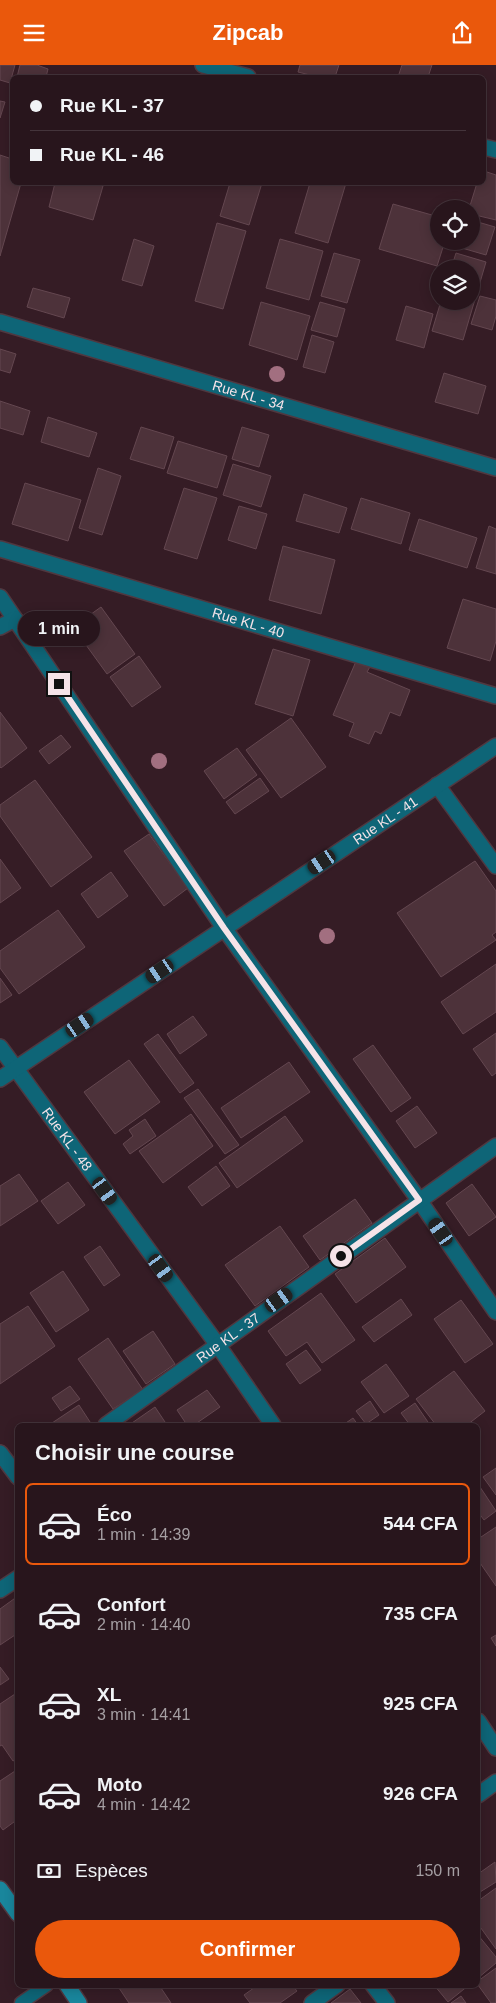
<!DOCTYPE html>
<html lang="fr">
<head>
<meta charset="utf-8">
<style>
	:root { --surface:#28151c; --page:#301e25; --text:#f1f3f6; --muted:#a59fa3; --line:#44343b; --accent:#ea580c }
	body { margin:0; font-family:Arial,sans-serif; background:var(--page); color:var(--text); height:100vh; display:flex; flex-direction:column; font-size:19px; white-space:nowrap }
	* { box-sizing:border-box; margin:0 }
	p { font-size:16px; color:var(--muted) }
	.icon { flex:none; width:28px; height:28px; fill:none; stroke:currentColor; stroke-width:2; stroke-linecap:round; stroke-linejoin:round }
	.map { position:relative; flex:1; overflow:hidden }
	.drawer { position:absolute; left:15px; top:1358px; width:465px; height:565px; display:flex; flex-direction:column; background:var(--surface); border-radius:8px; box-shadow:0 2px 12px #0003,0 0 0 1px var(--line) }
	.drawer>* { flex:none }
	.guide { position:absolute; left:10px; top:10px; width:476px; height:110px; border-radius:8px; box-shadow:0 2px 12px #0003,0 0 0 1px var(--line); display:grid; align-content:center; height:110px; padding:0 20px; background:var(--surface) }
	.controls { position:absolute; left:430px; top:135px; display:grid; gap:10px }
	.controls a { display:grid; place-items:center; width:50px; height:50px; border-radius:50%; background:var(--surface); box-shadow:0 2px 12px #0003,0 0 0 1px var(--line); font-size:25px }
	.end { position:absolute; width:22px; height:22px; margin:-11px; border:6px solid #f5e3e8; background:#111; box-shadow:0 0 0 2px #111 }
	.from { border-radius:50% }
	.bubble { position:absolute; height:35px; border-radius:18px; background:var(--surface); box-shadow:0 2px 12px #0003,0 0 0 1px var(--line); font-size:16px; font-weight:800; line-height:35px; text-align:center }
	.car { position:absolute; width:15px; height:30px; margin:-15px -8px; border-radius:6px; box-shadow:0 0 4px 1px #0007; background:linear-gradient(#222 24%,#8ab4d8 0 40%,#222 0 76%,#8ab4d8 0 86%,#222 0) }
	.guide b { display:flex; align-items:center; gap:18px; height:48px; font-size:19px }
	.guide b+b { border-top:1px solid var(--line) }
	.guide i { width:12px; height:12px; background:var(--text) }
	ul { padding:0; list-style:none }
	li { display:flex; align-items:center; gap:15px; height:82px; margin:0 10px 8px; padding:0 10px; border:2px solid transparent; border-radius:8px }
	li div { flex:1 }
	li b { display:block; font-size:19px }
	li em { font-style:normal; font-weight:800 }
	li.active { border-color:var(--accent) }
	li>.icon { width:45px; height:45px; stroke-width:1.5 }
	h2 { padding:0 20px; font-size:22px; line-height:60px }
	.pay { display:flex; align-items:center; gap:12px; height:55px; padding:0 20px; font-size:19px }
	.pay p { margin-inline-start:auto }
	.cta { display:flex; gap:10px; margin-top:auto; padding:10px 20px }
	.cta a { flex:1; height:58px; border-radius:30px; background:var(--accent); color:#fff; font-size:20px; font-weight:800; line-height:58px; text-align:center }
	header { display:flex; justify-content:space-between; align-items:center; height:65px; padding:0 20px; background:var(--accent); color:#fff; font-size:22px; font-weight:800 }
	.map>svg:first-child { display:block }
	.building { fill:#4d323a; stroke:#644750 }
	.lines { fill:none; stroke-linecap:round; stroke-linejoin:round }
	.lane-casing { stroke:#503840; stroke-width:15 }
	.street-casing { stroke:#503840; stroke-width:18 }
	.secondary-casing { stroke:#503840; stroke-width:18 }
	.lane { stroke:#0e6577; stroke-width:12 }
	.street { stroke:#0e6577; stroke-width:15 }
	.secondary { stroke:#19869c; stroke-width:15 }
	.tree { fill:#a26f80 }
	.route { stroke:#f5e3e8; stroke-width:6 }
	.labels { text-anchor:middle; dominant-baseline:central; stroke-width:4; stroke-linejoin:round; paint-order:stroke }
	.street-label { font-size:14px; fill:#f5e3e8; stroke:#351c25 }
</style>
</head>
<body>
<header><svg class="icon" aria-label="menu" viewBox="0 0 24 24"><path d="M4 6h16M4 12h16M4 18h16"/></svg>Zipcab<svg class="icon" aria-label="share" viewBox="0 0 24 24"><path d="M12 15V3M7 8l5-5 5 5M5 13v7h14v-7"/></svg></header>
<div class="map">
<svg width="496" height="1938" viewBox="0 0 496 1938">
	<rect width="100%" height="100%" fill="#351c25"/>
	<g class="building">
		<polygon points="0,0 15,0 10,18 0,15"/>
		<polygon points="20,0 37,0 48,4 46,12 17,12"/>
		<polygon points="300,0 339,0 335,12 318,12 298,7"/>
		<polygon points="402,0 432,0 428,12 398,12"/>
		<polygon points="0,36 5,37 0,53"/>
		<polygon points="0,90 12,94 12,118 21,118 0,191"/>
		<polygon points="484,106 496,110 496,155 471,149 471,144 469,144 477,118 484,118"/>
		<polygon points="55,118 93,118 103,121 93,155 49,142"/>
		<polygon points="230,118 262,118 249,160 220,151"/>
		<polygon points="310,118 346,118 328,178 295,168"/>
		<polygon points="393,139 439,152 439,176 445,176 437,201 379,184"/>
		<polygon points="471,155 495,162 486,190 455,181 457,176 471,176"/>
		<polygon points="217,158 246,166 223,244 195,236"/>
		<polygon points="134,174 154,181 142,221 122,215"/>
		<polygon points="280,174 323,186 309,235 266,223"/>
		<polygon points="334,188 360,195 347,238 321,231"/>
		<polygon points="456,188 486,197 463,275 432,266 441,236 471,236 471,204 451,204"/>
		<polygon points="33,223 70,233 64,253 27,242"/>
		<polygon points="480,231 496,235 496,251 492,265 471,259"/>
		<polygon points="261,237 310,251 297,295 249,280"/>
		<polygon points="320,237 345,244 337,272 311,265"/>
		<polygon points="406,241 433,249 424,283 396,275"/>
		<polygon points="312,270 334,277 325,308 303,302"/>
		<polygon points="0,284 16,289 10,308 0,305"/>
		<polygon points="444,308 486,321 478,349 435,337"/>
		<polygon points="0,336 30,346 23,370 0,363"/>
		<polygon points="48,352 97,368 89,392 41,377"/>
		<polygon points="141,362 174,372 164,404 130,394"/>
		<polygon points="242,362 269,370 259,402 232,394"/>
		<polygon points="178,376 227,391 217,423 167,408"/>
		<polygon points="233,399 271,411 261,442 223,430"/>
		<polygon points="98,403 121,411 102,470 79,463"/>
		<polygon points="25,418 81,435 68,476 12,459"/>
		<polygon points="184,423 217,433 197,494 164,484"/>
		<polygon points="304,429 347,443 339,468 296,456"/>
		<polygon points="361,433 410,448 401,479 351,464"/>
		<polygon points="239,441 267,449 256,484 228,475"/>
		<polygon points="419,454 477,473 467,503 409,485"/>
		<polygon points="489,461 496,464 496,509 476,503"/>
		<polygon points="283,481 335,495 321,549 269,535"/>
		<polygon points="463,534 496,544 496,576 490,596 447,583"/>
		<polygon points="101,542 135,589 107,609 73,562"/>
		<polygon points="273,584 310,595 293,651 255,639"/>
		<polygon points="139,591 161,622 132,642 110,612"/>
		<polygon points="357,594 371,600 367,607 410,625 400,651 390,647 381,669 375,666 369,679 349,671 354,658 333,650"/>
		<polygon points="0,647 27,683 1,703 0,702"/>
		<polygon points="291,653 326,702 281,733 246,685"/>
		<polygon points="61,670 71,682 49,699 39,686"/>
		<polygon points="237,683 257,710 224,734 204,706"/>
		<polygon points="260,713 269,726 235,749 226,737"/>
		<polygon points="35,715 92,792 51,822 0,751 0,740"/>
		<polygon points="149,769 188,823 164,841 124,786"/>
		<polygon points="0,794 21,823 0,838"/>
		<polygon points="475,796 496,826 496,867 492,870 496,875 441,912 397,848"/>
		<polygon points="111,807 128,831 98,853 81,829"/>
		<polygon points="58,845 85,882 19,929 0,903 0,886"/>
		<polygon points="496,899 496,947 463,969 441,937"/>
		<polygon points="0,913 12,930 0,938"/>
		<polygon points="193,951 207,970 180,989 167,969"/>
		<polygon points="496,968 496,1008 492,1011 473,984"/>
		<polygon points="158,969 194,1018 180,1028 144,979"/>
		<polygon points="373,980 411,1033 391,1047 353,994"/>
		<polygon points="129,995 160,1037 115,1069 84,1027"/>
		<polygon points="289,997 310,1027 241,1073 221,1043"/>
		<polygon points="198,1024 239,1080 225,1089 184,1033"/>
		<polygon points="417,1041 437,1068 415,1083 396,1056"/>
		<polygon points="191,1049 213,1081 163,1118 139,1086"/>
		<polygon points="285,1051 303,1076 237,1123 219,1098"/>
		<polygon points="145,1054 156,1071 130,1089 123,1079 133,1071 129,1065"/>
		<polygon points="216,1101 230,1121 202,1141 188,1122"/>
		<polygon points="19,1109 38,1136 0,1161 0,1121"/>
		<polygon points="68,1117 85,1140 58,1159 41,1136"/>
		<polygon points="472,1119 496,1152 469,1171 446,1138"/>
		<polygon points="355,1134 372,1158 320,1195 303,1171"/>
		<polygon points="280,1161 309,1202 255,1241 225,1200"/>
		<polygon points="385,1173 406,1202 356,1238 335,1209"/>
		<polygon points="100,1181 120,1210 104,1221 84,1192"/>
		<polygon points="63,1206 89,1245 56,1267 30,1228"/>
		<polygon points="321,1228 355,1275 322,1298 307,1277 286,1291 268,1266"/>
		<polygon points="401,1234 412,1250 374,1277 362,1262"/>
		<polygon points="461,1235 493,1279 465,1298 434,1254"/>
		<polygon points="28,1241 55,1281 0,1319 0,1259"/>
		<polygon points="153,1266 175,1299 146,1319 123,1286"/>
		<polygon points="108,1273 143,1325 113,1344 78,1294"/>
		<polygon points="306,1285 321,1305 300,1319 286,1299"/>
		<polygon points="386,1299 409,1331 384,1348 361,1317"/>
		<polygon points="454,1306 485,1346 467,1360 436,1360 416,1334"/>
		<polygon points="70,1321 80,1334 61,1346 52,1333"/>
		<polygon points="207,1325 220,1342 194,1360 187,1360 177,1345"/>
		<polygon points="370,1336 379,1350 366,1359 356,1346"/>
		<polygon points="415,1338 430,1360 410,1360 401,1348"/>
		<polygon points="79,1340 92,1360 49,1360"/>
		<polygon points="155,1342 167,1360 129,1360"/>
		<polygon points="353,1353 358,1360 343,1360"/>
		<polygon points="496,1403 496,1430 483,1412"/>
		<polygon points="478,1419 496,1446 484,1455 478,1447"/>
		<polygon points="496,1462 496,1521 478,1495 478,1474"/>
		<polygon points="18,1531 18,1568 0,1580 0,1544"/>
		<polygon points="496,1570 496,1581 491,1573"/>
		<polygon points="0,1602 9,1614 0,1620"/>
		<polygon points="18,1627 18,1693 13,1696 2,1680 0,1681 0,1639"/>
		<polygon points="18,1704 18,1754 3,1765 0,1761 0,1716"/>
		<polygon points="495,1797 496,1817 480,1827 478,1823 478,1809"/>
		<polygon points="496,1823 496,1884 478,1859 478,1836"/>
		<polygon points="478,1870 496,1892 496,1898 478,1913"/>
		<polygon points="496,1903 496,1938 491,1938 478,1920 478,1916"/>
		<polygon points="117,1920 159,1920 171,1938 129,1938"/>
		<polygon points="258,1920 292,1920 297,1926 280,1938 250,1938 244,1930"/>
		<polygon points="434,1920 469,1920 448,1937"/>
		<polygon points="350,1924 361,1938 331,1938"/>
		<polygon points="461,1931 466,1938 451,1938"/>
	</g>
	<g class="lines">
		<defs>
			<polyline id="lane" points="21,1938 47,1920"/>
			<g id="street">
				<polyline points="203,0 248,12"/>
				<polyline points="484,82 496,85"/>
				<path id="s1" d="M 0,257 L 496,403"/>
				<path id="s2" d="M 0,484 L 496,631"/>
				<polyline points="0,532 224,863 419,1135 496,1247"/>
				<polyline points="0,562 15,554"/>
				<polyline points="437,720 496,801"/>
				<path id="s3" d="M 0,982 L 217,1279 L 273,1360"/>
				<path id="s4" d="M 0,1014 L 496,681"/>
				<path id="s5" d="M 106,1360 L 496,1081"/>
				<polyline points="0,1388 18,1412"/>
				<polyline points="0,1525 18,1513"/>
				<polyline points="478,1656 496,1683"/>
				<polyline points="478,1730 496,1717"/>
				<polyline points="373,1920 387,1938"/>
				<polyline points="312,1938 337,1920"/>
			</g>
			<g id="secondary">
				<polyline points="0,1824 18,1849"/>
				<polyline points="67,1920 79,1938"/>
			</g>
		</defs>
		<use href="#lane" class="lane-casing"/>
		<use href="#street" class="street-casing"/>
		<use href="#secondary" class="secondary-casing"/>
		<use href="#lane" class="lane"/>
		<use href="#street" class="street"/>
		<use href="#secondary" class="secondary"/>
	</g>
	<g class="tree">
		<circle cx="277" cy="309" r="8"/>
		<circle cx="159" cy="696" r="8"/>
		<circle cx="327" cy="871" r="8"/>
	</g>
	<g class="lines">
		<polyline class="route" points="59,619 224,863 419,1135 341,1191"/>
	</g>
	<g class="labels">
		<g class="street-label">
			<text stroke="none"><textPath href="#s1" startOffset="259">Rue KL - 34</textPath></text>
			<text stroke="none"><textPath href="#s2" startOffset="259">Rue KL - 40</textPath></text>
			<text stroke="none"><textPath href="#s4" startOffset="464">Rue KL - 41</textPath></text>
			<text stroke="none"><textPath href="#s3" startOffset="114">Rue KL - 48</textPath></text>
			<text stroke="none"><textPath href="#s5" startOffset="150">Rue KL - 37</textPath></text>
		</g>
	</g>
</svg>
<div class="controls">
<a><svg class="icon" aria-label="locate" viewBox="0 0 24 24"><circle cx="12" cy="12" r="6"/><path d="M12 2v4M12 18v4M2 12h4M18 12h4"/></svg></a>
<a><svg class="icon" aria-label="layers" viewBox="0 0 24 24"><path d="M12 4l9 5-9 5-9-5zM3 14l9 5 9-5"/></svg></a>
</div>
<i class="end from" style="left:341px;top:1191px"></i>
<i class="end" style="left:59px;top:619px"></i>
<div class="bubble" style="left:18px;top:546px;width:82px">1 min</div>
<i class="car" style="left:322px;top:797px;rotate:236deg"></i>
<i class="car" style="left:160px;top:906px;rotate:236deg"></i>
<i class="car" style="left:80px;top:960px;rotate:56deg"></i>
<i class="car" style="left:105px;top:1126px;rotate:144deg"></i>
<i class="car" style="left:441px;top:1167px;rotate:325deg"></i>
<i class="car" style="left:161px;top:1203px;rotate:144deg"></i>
<i class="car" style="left:279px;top:1235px;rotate:55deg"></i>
<div class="guide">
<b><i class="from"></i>Rue KL - 37</b>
<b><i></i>Rue KL - 46</b>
</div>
<section class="drawer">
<h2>Choisir une course</h2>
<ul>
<li class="active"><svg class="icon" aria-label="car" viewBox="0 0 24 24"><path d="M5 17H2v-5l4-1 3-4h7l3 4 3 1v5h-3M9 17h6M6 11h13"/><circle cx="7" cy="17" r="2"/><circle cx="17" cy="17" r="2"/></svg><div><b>Éco</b><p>1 min · 14:39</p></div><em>544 CFA</em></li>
<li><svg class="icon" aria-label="car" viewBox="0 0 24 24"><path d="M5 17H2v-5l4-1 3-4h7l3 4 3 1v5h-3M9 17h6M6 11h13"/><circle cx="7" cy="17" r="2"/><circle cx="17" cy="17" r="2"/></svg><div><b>Confort</b><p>2 min · 14:40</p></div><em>735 CFA</em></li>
<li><svg class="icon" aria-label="car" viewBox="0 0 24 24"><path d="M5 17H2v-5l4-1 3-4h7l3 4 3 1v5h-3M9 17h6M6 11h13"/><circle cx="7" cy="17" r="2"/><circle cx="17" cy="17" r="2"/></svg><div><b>XL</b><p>3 min · 14:41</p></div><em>925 CFA</em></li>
<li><svg class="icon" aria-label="car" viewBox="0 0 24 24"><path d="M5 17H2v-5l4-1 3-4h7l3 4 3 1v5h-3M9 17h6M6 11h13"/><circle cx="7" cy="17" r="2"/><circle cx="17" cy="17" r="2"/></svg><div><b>Moto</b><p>4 min · 14:42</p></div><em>926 CFA</em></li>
</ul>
<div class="pay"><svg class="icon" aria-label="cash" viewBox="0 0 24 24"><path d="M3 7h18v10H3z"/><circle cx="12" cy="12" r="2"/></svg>Espèces<p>150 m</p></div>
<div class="cta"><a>Confirmer</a></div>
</section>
</div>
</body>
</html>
